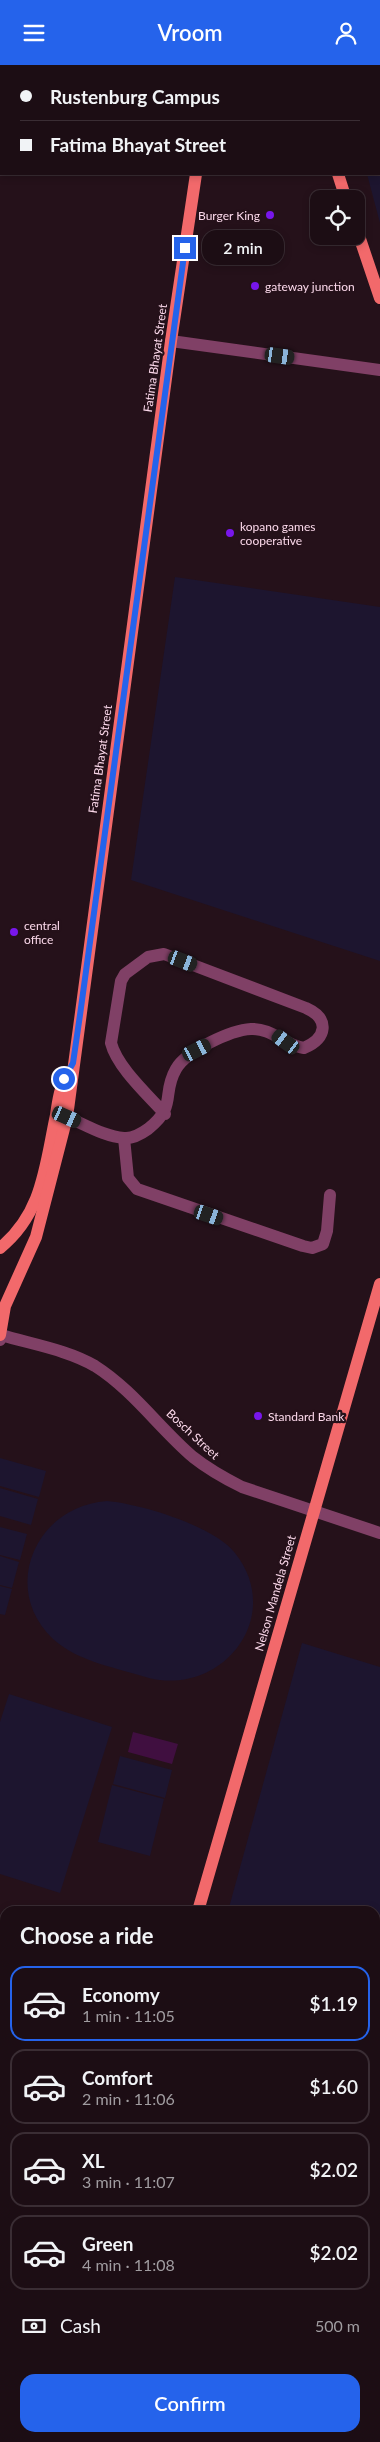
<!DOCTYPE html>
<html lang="en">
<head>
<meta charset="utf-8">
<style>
	:root { --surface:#1c0d14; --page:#291b22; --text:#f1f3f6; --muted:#a09ca0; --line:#3a2d34; --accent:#2563eb }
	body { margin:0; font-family:Lato,sans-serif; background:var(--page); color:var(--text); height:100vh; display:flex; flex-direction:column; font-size:19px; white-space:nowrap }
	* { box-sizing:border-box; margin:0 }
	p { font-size:16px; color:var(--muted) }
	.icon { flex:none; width:28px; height:28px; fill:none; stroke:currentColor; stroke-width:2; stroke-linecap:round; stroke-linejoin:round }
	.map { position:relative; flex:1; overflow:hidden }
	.drawer { position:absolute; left:0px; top:1841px; width:380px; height:536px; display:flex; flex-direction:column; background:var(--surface); border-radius:15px 15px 0 0; box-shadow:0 2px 8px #0003,0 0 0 1px var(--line) }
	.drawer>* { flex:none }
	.top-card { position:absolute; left:0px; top:0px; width:380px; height:110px; box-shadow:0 2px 8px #0003,0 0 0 1px var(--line); display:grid; align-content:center; height:110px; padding:0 20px; background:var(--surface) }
	.controls { position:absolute; left:310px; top:125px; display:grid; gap:10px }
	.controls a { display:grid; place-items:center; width:55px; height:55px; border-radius:10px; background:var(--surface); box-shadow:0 2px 8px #0003,0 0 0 1px var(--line); font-size:25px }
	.end { position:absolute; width:22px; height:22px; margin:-11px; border:6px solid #2563eb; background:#fff; box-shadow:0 0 0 2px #fff }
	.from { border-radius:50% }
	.bubble { position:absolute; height:35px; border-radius:15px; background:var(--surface); box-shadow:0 2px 8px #0003,0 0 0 1px var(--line); font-size:16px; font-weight:600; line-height:35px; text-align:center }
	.car { position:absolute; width:15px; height:30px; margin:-15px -8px; border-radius:6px; box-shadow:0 0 4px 1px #0007; background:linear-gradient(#222 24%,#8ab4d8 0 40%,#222 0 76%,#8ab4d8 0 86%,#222 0) }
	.top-card b { display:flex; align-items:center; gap:18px; height:48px; font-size:19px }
	.top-card b+b { border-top:1px solid var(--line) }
	.top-card i { width:12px; height:12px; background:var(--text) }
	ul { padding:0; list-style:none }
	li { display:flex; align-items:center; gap:15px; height:75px; margin:0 10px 8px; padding:0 10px; border:2px solid var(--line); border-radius:15px }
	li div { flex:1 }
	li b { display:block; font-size:19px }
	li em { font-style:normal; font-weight:600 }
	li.selected { border-color:var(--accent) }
	li>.icon { width:45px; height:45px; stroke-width:1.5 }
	h2 { padding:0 20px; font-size:22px; line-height:60px }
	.pay { display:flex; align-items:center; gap:12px; height:55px; padding:0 20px; font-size:19px }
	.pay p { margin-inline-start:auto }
	.button { display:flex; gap:10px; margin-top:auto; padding:10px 20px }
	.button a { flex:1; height:58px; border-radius:15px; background:var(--accent); color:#fff; font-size:20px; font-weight:600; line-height:58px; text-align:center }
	header { display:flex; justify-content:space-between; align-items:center; height:65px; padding:0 20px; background:var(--accent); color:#fff; font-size:22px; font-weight:600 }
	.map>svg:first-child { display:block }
	.green { fill:#1d152f }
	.water { fill:#400f40 }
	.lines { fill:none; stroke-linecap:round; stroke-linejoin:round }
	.minor { stroke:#804066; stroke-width:12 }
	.major { stroke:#f2696b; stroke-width:12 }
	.route { stroke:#2563eb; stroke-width:6 }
	.poi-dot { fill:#7816eb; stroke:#25111a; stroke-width:2 }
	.labels { text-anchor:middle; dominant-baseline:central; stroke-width:4.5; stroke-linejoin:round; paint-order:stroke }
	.poi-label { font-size:12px; fill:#fcd9eb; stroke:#25111a; text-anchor:start }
	.street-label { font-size:12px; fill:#fcd9eb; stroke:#25111a }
</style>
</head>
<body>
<header><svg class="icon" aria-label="menu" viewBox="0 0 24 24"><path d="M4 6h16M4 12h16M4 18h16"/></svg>Vroom<svg class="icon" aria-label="person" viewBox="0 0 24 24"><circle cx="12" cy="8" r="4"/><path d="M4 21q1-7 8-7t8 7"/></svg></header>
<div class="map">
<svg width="380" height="2377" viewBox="0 0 380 2377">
	<rect width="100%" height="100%" fill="#25111a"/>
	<g class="green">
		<polygon points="340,0 380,0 380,158 367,109 379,109 379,1"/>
		<polygon points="175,512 380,542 380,896 131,815"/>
		<polygon points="0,1393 46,1406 39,1432 0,1421"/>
		<polygon points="0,1423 38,1434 31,1460 0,1451"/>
		<path d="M 107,1436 C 141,1439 214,1461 235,1488 C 285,1551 223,1631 149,1613 C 118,1603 78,1597 53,1574 C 0,1524 35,1441 107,1436 Z"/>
		<polygon points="0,1462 27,1469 20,1495 0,1490"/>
		<polygon points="0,1491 19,1497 12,1523 0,1520"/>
		<polygon points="0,1521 12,1524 5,1550 0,1549"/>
		<polygon points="302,1578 380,1602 380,1985 375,2003 375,1846 228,1846"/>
		<polygon points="9,1629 112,1662 60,1828 0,1809 0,1657"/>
		<polygon points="120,1691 172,1705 165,1733 113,1719"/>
		<polygon points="112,1720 164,1734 150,1791 98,1777"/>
	</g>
	<polygon class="water" points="133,1667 178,1679 172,1699 128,1687"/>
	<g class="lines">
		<g class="minor">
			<polyline points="171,276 380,305"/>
			<path d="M 67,1052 C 84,1059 105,1072 124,1073 C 133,1074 141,1069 148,1064 C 178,1040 161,1030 176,1004 C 186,986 231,965 251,964 C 272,963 284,980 304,983 C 327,973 330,954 306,943 L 164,889 L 148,892 L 125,909 L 121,916 L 111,978 C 117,1002 148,1030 165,1049"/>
			<polyline points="124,1073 128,1113 137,1124 303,1181 312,1183 323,1179 327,1166 330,1130"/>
			<path d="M 0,1275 L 1,1270 C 31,1279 68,1285 95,1301 C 133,1325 160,1364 193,1392 C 208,1404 224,1413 242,1422 L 380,1468"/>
			<polyline points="375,2054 380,2052"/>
			<polyline points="0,2240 5,2242"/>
			<polyline points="375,2315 380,2316"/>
			<polyline points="0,2340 5,2342"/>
			<polyline points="320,2377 322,2372"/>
			<polyline points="377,2377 380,2367"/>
		</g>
		<g class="major">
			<polyline points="300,0 300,1"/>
			<polyline points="214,1 215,0"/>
			<polyline points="338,109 346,134"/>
			<polyline points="356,162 380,233"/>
			<path d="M 0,1183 C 43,1148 45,1101 56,1050 C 58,1036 60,1022 67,1009"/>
			<polyline points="0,1270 5,1241 36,1172 67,1052 171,276 196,109"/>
			<polyline points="198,1846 380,1219"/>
			<polyline points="50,2377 51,2372"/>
		</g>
	</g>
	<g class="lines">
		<polyline class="route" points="64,1014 73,998 80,950 185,183"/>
	</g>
	<g class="poi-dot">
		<circle cx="270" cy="150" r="5"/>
		<circle cx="255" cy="221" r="5"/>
		<circle cx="230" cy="468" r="5"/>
		<circle cx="14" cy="867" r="5"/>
		<circle cx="258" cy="1351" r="5"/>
	</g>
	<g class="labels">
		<g class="poi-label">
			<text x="260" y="150" text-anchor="end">Burger King</text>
			<text x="265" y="221">gateway junction</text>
			<text x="240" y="461">kopano games<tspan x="240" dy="14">cooperative</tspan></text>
			<text x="24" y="860">central<tspan x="24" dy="14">office</tspan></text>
			<text x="268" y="1351">Standard Bank</text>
		</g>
		<g class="street-label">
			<text transform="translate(155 293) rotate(-82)">Fatima Bhayat Street</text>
			<text transform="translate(100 694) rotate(-82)">Fatima Bhayat Street</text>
			<text transform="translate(193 1369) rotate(43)">Bosch Street</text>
			<text transform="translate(275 1528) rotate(-74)">Nelson Mandela Street</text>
		</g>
	</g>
</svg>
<div class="controls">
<a><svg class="icon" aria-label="locate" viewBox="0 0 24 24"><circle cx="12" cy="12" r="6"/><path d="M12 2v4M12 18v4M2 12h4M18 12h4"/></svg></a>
</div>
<i class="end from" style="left:64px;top:1014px"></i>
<i class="end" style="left:185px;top:183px"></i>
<div class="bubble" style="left:202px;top:165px;width:82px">2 min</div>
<i class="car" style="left:280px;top:291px;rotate:98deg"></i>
<i class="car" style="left:183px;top:896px;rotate:111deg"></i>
<i class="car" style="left:286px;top:977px;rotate:306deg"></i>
<i class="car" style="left:197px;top:985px;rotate:63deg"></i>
<i class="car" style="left:67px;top:1052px;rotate:114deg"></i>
<i class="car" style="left:209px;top:1150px;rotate:109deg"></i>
<div class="top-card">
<b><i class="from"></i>Rustenburg Campus</b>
<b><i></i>Fatima Bhayat Street</b>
</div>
<section class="drawer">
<h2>Choose a ride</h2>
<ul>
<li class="selected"><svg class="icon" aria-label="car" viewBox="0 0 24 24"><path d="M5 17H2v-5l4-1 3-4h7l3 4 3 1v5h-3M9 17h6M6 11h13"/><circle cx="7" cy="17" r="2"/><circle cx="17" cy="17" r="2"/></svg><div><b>Economy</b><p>1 min · 11:05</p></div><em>$1.19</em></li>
<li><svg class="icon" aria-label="car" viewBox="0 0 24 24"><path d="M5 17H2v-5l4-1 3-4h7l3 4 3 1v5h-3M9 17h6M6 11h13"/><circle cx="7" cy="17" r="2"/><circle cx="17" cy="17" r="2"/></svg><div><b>Comfort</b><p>2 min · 11:06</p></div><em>$1.60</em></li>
<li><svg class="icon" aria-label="car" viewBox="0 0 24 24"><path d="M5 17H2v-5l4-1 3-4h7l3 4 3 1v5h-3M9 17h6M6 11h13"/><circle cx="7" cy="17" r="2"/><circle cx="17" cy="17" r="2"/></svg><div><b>XL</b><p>3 min · 11:07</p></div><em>$2.02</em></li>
<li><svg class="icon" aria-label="car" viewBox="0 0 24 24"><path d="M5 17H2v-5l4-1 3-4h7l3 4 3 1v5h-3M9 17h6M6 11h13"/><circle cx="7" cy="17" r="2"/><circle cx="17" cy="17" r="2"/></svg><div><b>Green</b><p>4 min · 11:08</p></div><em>$2.02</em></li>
</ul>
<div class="pay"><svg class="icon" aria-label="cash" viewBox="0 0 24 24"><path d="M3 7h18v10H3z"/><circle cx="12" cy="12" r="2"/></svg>Cash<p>500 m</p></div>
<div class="button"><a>Confirm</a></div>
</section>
</div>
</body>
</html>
